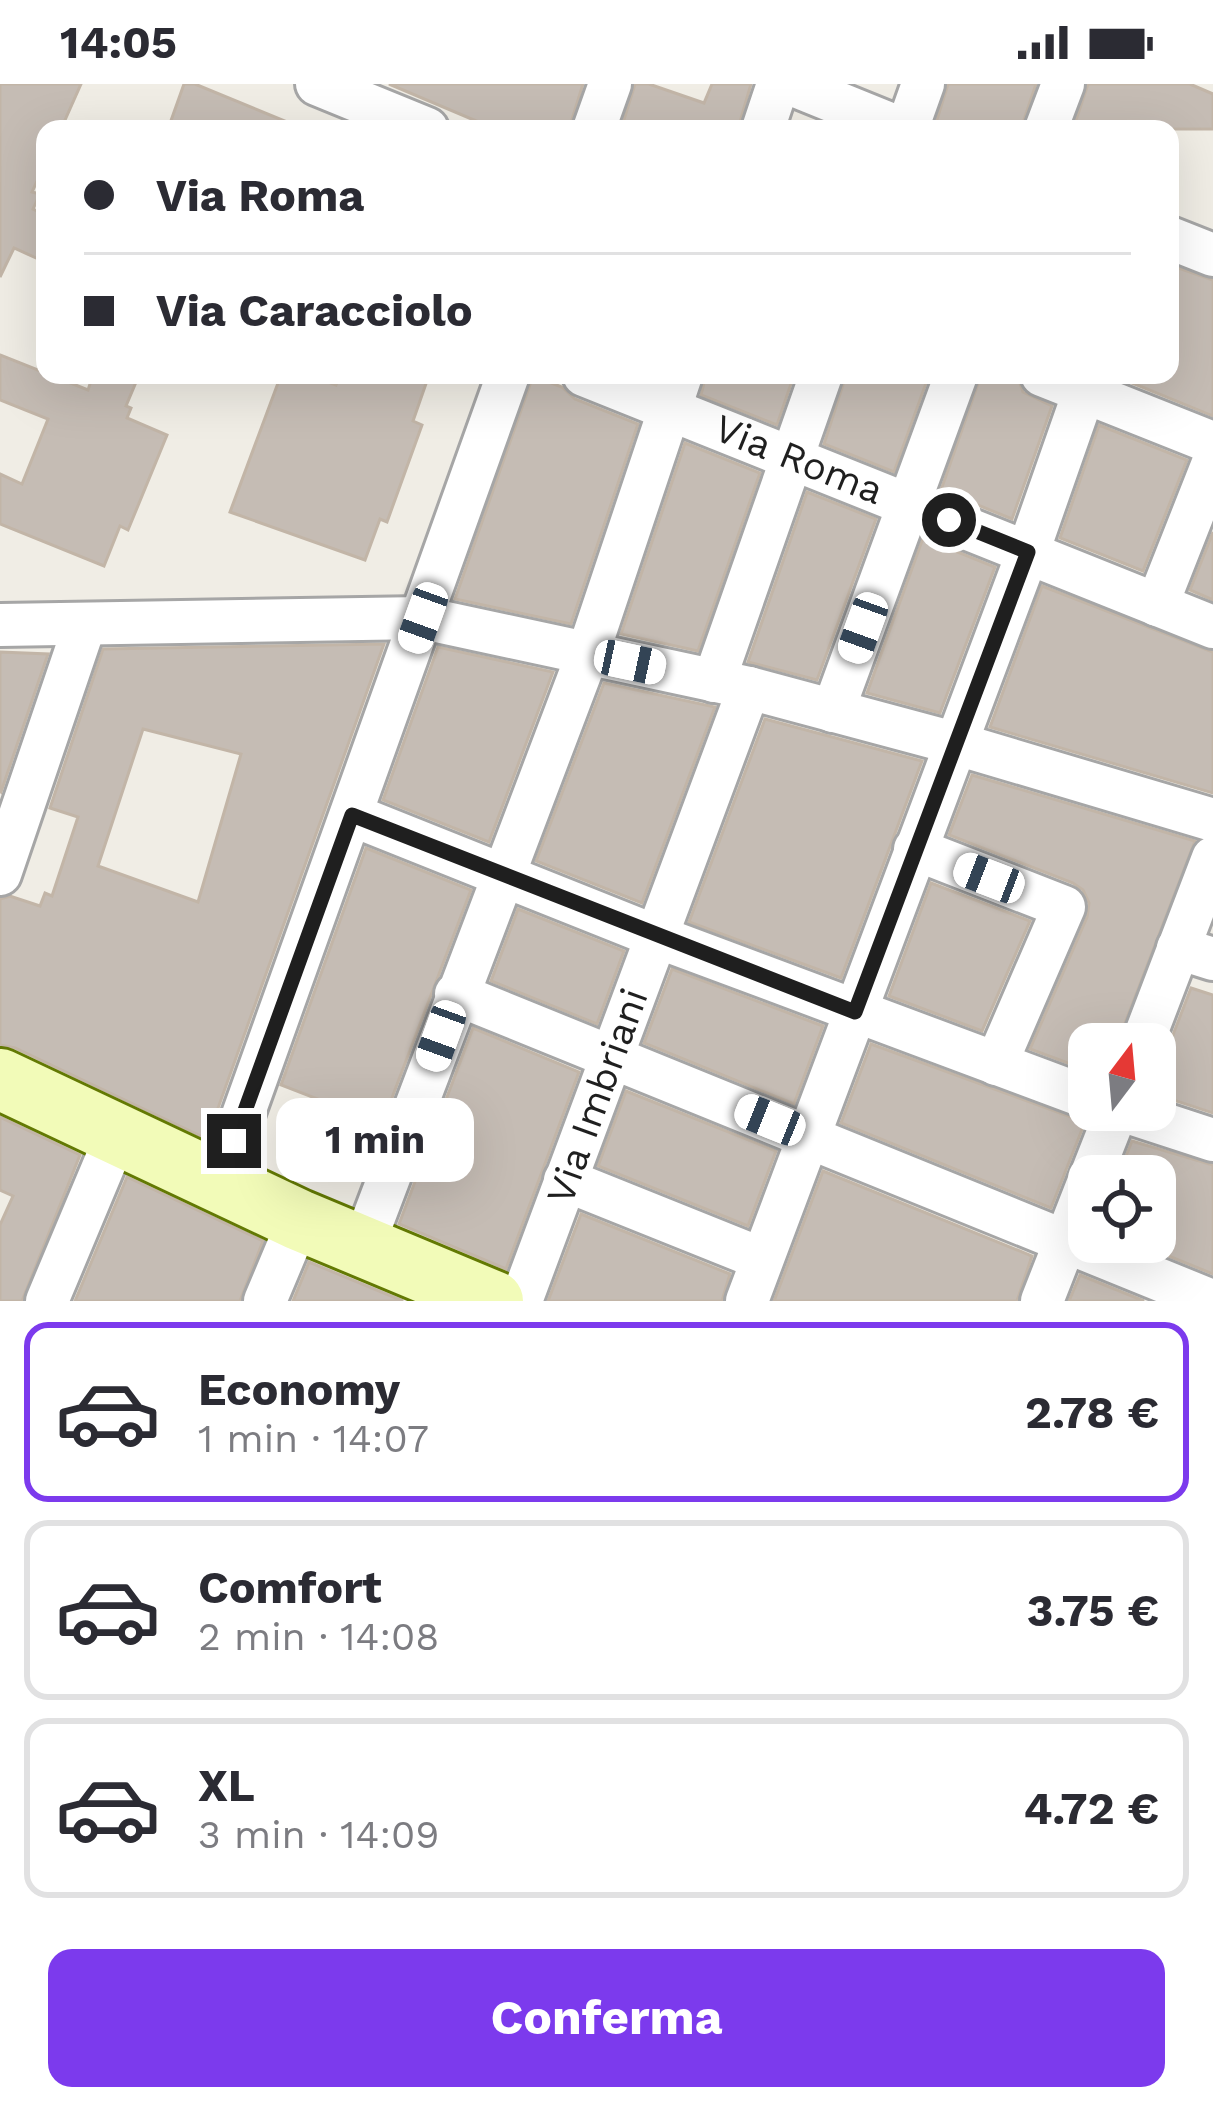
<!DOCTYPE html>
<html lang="it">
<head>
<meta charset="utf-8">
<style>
	:root { --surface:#fff; --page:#f7f7f7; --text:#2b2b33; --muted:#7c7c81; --line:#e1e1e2; --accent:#7c3aed }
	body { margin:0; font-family:"Work Sans",sans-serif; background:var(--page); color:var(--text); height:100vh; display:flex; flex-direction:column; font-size:45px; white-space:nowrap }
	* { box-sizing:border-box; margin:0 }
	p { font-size:39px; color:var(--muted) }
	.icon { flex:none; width:66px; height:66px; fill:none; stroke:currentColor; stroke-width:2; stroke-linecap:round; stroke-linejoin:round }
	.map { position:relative; height:1217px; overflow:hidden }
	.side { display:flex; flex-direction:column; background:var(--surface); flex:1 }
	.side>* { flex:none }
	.top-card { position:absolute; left:36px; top:36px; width:1143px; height:264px; border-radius:24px; box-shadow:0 12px 48px #0002; display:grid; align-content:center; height:264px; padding:0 48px; background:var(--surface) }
	.needle { width:78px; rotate:16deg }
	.controls { position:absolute; left:1068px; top:939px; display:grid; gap:24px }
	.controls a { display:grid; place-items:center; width:108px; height:108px; border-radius:24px; background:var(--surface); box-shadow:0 12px 48px #0002; font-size:60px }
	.end { position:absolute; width:54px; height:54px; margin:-27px; border:15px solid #1f1f1f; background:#fff; box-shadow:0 0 0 6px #fff }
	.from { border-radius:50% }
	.bubble { position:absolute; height:84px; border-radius:24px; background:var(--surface); box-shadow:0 12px 48px #0002; font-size:39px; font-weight:700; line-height:84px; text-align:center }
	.car { position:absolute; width:36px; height:72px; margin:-36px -18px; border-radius:15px; box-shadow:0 0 9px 3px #0007; background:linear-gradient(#fff 24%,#345 0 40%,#fff 0 76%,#345 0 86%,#fff 0) }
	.top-card b { display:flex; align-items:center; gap:42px; height:114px; font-size:45px }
	.top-card b+b { border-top:3px solid var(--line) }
	.top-card i { width:30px; height:30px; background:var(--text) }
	ul { padding:21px 0 0; list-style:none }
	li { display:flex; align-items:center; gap:36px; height:180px; margin:0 24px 18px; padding:0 24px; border:6px solid var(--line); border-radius:24px }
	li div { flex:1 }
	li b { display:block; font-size:45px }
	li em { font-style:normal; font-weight:700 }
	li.on { border-color:var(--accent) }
	li>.icon { width:108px; height:108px; stroke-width:1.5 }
	.action { display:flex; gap:24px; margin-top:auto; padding:24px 48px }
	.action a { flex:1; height:138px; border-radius:24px; background:var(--accent); color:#fff; font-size:48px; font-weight:700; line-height:138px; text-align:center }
	.status { display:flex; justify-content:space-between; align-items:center; height:84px; padding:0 60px; background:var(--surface); direction:ltr }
	.status svg { height:33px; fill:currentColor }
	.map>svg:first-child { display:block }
	.building { fill:#c5bcb4; stroke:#c2b5a7; stroke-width:3; fill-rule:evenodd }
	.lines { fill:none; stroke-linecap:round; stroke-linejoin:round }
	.street-casing { stroke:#a6a6a6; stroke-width:48 }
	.secondary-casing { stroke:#637903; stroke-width:66 }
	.street { stroke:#fff; stroke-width:42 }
	.secondary { stroke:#f2fbb8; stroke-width:60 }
	.route { stroke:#1f1f1f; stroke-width:15 }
	.labels { text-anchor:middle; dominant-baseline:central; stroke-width:9; stroke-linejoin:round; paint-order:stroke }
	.street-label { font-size:39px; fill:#1f1f1f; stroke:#fff }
</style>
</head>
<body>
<div class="status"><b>14:05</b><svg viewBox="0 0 49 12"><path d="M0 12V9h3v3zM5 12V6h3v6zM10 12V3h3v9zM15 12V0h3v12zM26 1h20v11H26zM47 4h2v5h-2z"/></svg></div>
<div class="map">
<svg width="1213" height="1217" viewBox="0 0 1213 1217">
	<rect width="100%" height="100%" fill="#f0ede5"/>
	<g class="building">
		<polygon points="0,0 81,0 61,45 45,45 45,80 32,108 40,110 33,125 45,131 45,178 14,164 0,193"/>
		<polygon points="184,0 195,0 304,45 168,45"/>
		<polygon points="389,0 583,0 569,45 495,45"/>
		<polygon points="635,0 649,0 704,19 712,0 751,0 738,45 621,45"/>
		<polygon points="948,0 1036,0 1021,45 934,45"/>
		<polygon points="1088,0 1190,0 1213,10 1213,45 1073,45"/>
		<polygon points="1170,181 1213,196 1213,332 1115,292 1170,291"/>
		<polygon points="0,271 88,306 93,291 139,291 126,322 131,324 127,334 167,351 128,446 120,442 104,482 0,440 0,390 22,400 48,335 0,316"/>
		<polygon points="281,291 309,291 336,301 340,291 429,291 413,337 422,341 387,438 380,435 365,476 230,428"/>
		<polygon points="706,291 794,291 777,341 701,311"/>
		<polygon points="846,291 929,291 894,388 824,360"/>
		<polygon points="981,291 1017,291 1023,308 1052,322 1012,435 941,406"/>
		<polygon points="533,292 562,303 575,315 638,340 571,540 455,515"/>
		<polygon points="1099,341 1187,376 1143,487 1060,454"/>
		<polygon points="685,359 760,389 698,567 621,550"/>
		<polygon points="807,408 876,435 817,596 748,578"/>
		<polygon points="1213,448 1213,516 1190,506"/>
		<polygon points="923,454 995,483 940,629 867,609"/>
		<polygon points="1042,502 1213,568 1213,709 990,643"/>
		<path d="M 384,560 L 207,1055 L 15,964 L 0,961 L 0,815 L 10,812 L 40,822 L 45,809 L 52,812 L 78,733 L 50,724 L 103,565 ZM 143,645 L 241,670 L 198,818 L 98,782 Z"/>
		<polygon points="438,563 553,588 489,758 383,716"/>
		<polygon points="0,568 48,570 1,708 0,707"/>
		<polygon points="604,599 715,623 642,819 536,777"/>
		<polygon points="765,635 922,677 841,894 689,838"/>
		<polygon points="972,691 1195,757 1117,960 1089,960 1089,987 1030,965 1087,833 1089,819 1083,806 1073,799 949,751"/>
		<polygon points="366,764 471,806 382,1040 281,1001"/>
		<polygon points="931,799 1030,837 982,947 889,912"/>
		<polygon points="518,825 624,867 597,940 491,897"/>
		<polygon points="672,885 823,942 794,1020 644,959"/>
		<polygon points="1191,904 1213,911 1213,1029 1155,1010 1155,981 1166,969"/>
		<polygon points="473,944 579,988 506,1185 399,1140"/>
		<polygon points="871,960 1085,1038 1051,1124 841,1039"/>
		<polygon points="626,1007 776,1067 748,1142 598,1082"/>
		<polygon points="0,1033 80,1071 22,1217 0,1217 0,1141 13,1112 0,1106"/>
		<polygon points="1132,1057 1213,1081 1213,1190 1134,1158 1155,1158 1155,1092 1118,1092"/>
		<polygon points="823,1087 1032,1172 1017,1217 774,1217"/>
		<polygon points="127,1093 263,1157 240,1217 75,1217"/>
		<polygon points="581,1130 730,1190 722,1217 548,1217"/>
		<polygon points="309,1178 403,1217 293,1217"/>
		<polygon points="1080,1191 1144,1217 1069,1217"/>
	</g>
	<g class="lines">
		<defs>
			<g id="street">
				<polyline points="317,0 427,45"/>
				<polyline points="791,0 902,45"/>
				<polyline points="594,45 610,0"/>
				<polyline points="763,45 778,0"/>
				<polyline points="907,45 923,0"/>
				<polyline points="1046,45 1063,0"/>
				<polyline points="1170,154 1213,171"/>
				<polyline points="584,291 1213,543"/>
				<polyline points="1042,291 1213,359"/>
				<polyline points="1157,521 1213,379"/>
				<polyline points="0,541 423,534 749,604 954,659 1213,736"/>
				<polyline points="714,597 821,291"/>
				<polyline points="833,627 956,291"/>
				<polyline points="352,731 655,852 1089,1014"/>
				<polyline points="915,765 1064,823 996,980"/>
				<polyline points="0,790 85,540"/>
				<polyline points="1178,864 1213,875"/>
				<polyline points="456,910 1212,1217"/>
				<polyline points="1142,960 1213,774"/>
				<polyline points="1121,1026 1213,1056"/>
				<polyline points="1091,1092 1117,1026"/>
				<polyline points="565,1096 762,1175"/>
				<polyline points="219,1098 508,291"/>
				<polyline points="363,1162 588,569 681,291"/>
				<polyline points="47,1217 117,1050"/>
				<polyline points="265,1217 299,1136"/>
				<polyline points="521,1217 749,604"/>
				<polyline points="747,1217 1028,468 1090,291"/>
				<polyline points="1042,1217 1089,1097"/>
			</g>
			<polyline id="secondary" points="0,995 299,1136 493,1217"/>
		</defs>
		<use href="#street" class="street-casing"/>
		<use href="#secondary" class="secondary-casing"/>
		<use href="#street" class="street"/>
		<use href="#secondary" class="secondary"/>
	</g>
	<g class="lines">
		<polyline class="route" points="234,1057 352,731 855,928 1028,468 949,436"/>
	</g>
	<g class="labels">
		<g class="street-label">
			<text transform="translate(799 375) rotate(22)">Via Roma</text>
			<text transform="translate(597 1012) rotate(-70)">Via Imbriani</text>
		</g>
	</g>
</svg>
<div class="controls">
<a><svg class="needle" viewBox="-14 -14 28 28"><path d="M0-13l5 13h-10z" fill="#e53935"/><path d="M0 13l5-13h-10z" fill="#7c7c81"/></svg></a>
<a><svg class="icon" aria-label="locate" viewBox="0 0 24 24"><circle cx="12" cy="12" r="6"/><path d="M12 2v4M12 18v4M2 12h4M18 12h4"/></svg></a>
</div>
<i class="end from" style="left:949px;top:436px"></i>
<i class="end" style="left:234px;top:1057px"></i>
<div class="bubble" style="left:276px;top:1014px;width:198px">1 min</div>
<i class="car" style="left:423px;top:534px;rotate:200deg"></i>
<i class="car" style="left:863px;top:544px;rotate:200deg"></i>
<i class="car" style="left:630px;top:578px;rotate:102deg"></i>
<i class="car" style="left:989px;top:794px;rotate:291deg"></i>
<i class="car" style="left:441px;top:952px;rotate:200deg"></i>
<i class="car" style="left:770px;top:1036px;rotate:292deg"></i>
<div class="top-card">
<b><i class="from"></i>Via Roma</b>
<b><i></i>Via Caracciolo</b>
</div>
</div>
<section class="side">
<ul>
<li class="on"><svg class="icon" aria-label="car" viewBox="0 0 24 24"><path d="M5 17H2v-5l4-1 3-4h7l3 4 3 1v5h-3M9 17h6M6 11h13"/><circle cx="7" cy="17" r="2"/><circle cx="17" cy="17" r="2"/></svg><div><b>Economy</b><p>1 min · 14:07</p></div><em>2.78 €</em></li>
<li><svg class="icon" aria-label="car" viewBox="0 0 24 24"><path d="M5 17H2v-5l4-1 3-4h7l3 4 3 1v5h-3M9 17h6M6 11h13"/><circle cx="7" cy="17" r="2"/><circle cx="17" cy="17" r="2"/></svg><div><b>Comfort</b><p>2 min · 14:08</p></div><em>3.75 €</em></li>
<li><svg class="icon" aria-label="car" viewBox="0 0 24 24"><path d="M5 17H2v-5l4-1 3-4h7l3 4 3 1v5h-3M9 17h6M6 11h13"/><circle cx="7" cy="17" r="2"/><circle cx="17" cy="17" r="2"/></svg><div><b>XL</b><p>3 min · 14:09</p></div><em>4.72 €</em></li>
</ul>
<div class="action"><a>Conferma</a></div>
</section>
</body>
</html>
